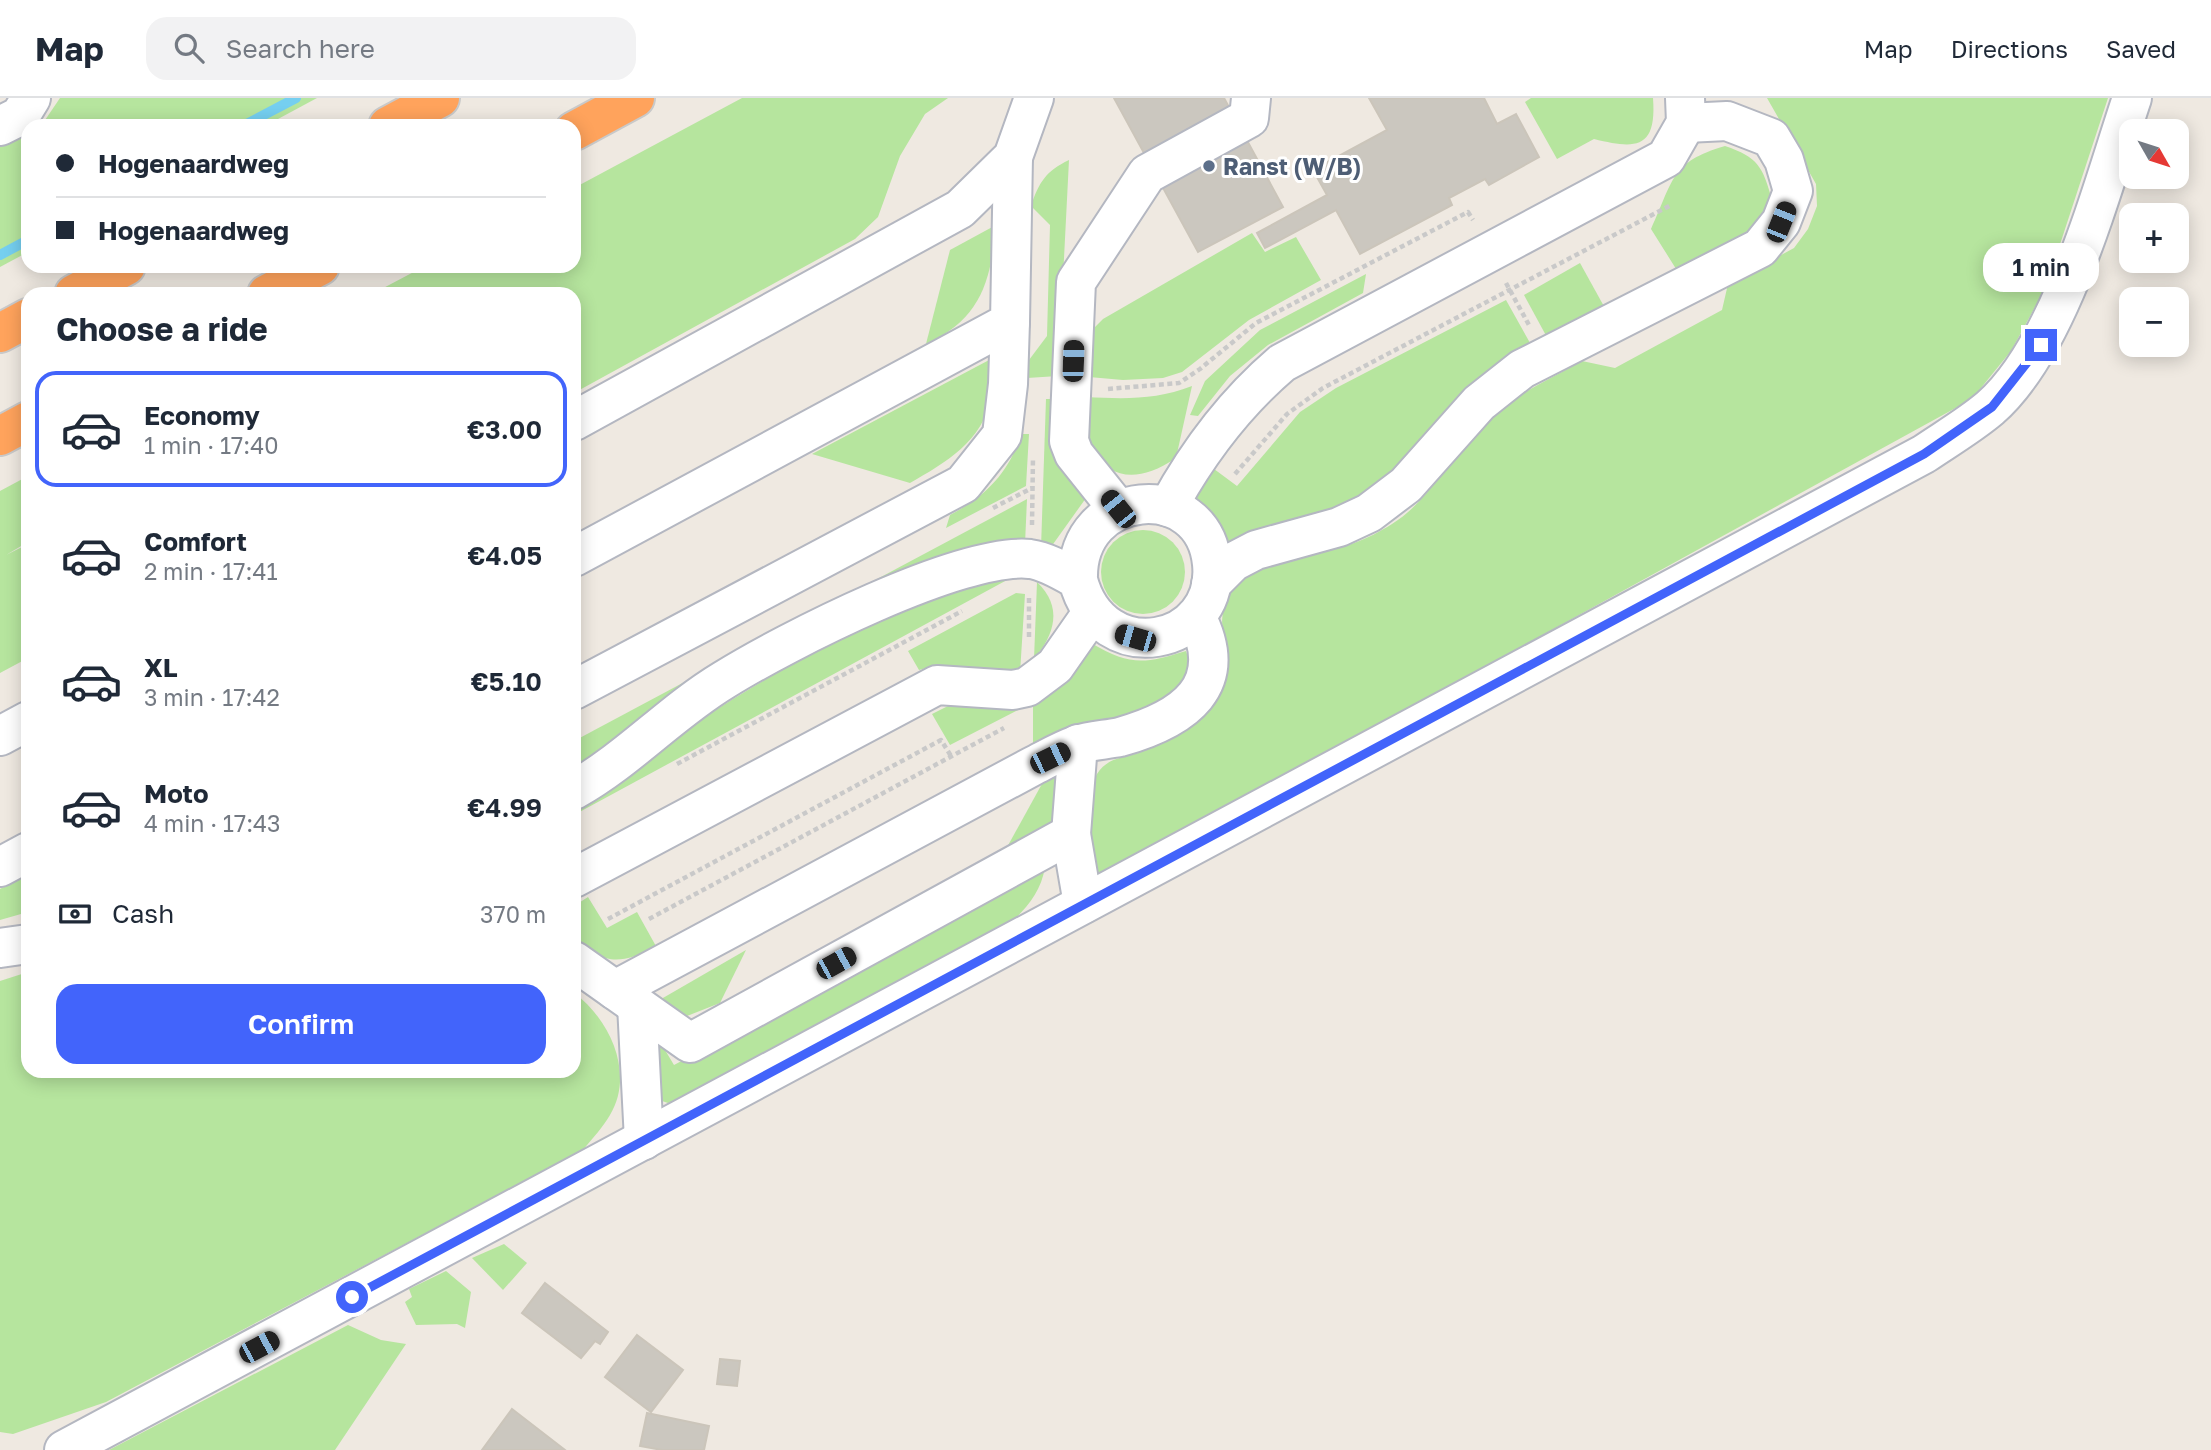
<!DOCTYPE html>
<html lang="en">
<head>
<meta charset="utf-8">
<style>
	:root { --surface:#fff; --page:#f2f2f3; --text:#1f2937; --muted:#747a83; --line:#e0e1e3; --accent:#4264fb }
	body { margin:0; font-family:"Golos Text",sans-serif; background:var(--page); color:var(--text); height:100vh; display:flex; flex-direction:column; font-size:26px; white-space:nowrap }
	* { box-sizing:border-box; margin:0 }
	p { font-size:23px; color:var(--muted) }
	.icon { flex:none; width:38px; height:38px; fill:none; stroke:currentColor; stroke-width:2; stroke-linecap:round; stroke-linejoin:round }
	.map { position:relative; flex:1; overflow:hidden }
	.sheet { position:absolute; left:21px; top:189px; width:560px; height:791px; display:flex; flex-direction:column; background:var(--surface); border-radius:21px; box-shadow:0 4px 18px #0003 }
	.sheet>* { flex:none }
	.hud { position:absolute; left:21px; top:21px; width:560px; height:154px; border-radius:21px; box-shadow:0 4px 18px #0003; display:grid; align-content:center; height:154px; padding:0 35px; background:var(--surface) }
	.needle { width:46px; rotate:129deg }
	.buttons { position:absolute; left:2119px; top:21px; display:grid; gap:14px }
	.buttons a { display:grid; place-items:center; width:70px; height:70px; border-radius:14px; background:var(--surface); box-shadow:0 4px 18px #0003; font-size:35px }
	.end { position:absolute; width:32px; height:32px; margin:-16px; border:9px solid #4264fb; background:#fff; box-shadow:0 0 0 4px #fff }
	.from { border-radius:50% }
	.bubble { position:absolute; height:49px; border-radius:21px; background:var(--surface); box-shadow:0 4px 18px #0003; font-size:23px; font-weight:600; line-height:49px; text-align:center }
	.car { position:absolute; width:21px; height:42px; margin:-21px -10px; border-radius:9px; box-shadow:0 0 5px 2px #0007; background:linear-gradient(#222 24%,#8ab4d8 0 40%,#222 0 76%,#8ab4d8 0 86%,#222 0) }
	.hud b { display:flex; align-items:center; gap:24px; height:66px; font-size:26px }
	.hud b+b { border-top:2px solid var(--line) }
	.hud i { width:18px; height:18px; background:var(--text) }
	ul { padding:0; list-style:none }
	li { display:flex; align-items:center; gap:21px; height:116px; margin:0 14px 10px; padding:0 21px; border:4px solid transparent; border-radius:21px }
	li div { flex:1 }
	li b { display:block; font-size:26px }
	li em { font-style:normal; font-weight:600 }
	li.current { border-color:var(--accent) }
	li>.icon { width:63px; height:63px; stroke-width:1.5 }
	h2 { padding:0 35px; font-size:32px; line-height:84px }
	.pay { display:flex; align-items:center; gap:18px; height:77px; padding:0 35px; font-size:26px }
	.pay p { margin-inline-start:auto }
	.action { display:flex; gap:14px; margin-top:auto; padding:14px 35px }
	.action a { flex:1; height:80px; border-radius:21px; background:var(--accent); color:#fff; font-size:28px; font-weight:600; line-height:80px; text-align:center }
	header { display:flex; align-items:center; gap:42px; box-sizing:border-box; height:98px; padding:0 35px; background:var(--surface); border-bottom:2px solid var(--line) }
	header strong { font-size:33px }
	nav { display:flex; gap:38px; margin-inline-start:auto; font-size:24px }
	.search { width:490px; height:63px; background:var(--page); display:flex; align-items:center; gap:18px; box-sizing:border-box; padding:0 24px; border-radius:21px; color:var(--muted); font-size:26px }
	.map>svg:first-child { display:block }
	.green { fill:#b6e59e }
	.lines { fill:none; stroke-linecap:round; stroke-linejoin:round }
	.stream { stroke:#75cff0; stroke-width:10 }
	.building { fill:#cbc7bf; stroke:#cbc5ba; stroke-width:2 }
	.minor-casing { stroke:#b4b7c1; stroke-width:42 }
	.highway-casing { stroke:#c9c9c9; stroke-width:42 }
	.path { stroke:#c9c9c9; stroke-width:4.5; stroke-dasharray:5 3.5; stroke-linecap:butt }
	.minor { stroke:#fff; stroke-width:38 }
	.highway { stroke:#ffa35c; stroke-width:38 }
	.route { stroke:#4264fb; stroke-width:9 }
	.service-dot { fill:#5c6f8a; stroke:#fff; stroke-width:2.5 }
	.labels { text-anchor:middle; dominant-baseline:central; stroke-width:6; stroke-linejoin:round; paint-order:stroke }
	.service-label { font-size:23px; font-weight:bold; fill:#4e5e75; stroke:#fff; text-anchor:start }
</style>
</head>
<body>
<header>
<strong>Map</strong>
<div class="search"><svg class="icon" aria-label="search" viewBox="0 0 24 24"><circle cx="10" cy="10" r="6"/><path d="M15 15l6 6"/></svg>Search here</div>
<nav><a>Map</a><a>Directions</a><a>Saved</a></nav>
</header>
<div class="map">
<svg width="2211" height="1352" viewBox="0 0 2211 1352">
	<rect width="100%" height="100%" fill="#efe9e1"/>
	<g class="green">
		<polygon points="60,0 317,0 265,28 41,28"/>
		<polygon points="742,0 948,0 925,16 900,58 878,119 855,141 574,295 574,196 372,196 425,168 574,168 574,90"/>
		<path d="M 1531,0 L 1653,0 C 1657,52 1635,51 1594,41 L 1557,61 L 1525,4 Z"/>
		<path d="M 1767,0 L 2108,0 L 2046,189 L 2011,253 L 1972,301 L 1304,668 L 1093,781 C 1090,755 1083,698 1097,676 C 1107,660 1122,660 1138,655 C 1167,645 1209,623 1221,594 C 1240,550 1198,522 1247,475 C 1263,460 1331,454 1354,445 C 1366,441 1381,433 1392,426 C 1429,403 1447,363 1476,332 C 1504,301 1547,283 1582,263 L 1615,270 L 1722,212 L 1728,186 L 1794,150 L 1808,131 L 1817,108 L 1816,86 Z"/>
		<polygon points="28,38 28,154 0,169 0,40"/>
		<path d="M 1725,48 C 1758,59 1763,69 1772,102 L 1751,138 L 1678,174 L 1651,131 C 1674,82 1670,64 1725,48 Z"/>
		<path d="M 1069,62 L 1058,278 L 1027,280 L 1029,262 L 1047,238 L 1050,127 L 1031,108 C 1039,84 1046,73 1069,62 Z"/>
		<path d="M 996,127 C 991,183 981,221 926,246 L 950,152 Z"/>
		<polygon points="1252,135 1265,154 1296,139 1321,182 1249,222 1182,274 1163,280 1123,282 1089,279 1090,234 1103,221"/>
		<polygon points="1580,165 1606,212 1549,243 1524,197"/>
		<polygon points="1366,176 1363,195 1268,247 1230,278 1198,318 1190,317 1205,283 1260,232"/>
		<polygon points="1506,202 1534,252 1406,367 1340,417 1225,445 1185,400 1210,368 1237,388 1300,314 1336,290"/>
		<path d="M 991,261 C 991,273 993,288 991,300 C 983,343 945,365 910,385 L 812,356 Z"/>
		<path d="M 1192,288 L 1176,360 C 1116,401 1082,362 1086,299 C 1125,301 1156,302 1192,288 Z"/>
		<polygon points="1046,301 1057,301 1086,400 1051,449 1041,450"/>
		<path d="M 1021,336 L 1029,336 L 1026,388 L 946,430 L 950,417 C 986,398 1009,375 1021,336 Z"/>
		<polygon points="28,378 28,444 6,457 28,446 28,560 0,575 0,393"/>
		<polygon points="1027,401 1025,446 574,671 574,643"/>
		<circle cx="1143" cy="474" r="42"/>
		<path d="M 1006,477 L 1022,480 L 1007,482 L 574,717 L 574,707 C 709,615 845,518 1006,477 Z"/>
		<path d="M 1037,484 C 1063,509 1055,536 1034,561 Z"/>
		<polygon points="1016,495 1025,496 1020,575 962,575 934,568 919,572 908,553"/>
		<path d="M 1091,545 C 1130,568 1144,566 1186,553 L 1192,571 L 1161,612 L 1033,648 L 1033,606 L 1063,584 Z"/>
		<polygon points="952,606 990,611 1020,611 950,647 932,616"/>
		<polygon points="1057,676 1055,730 1000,762 1043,684"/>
		<path d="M 1045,769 C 1041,793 1029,807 1012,824 L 674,1007 L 656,1001 L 656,937 L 674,967 Z"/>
		<polygon points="28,776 28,814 0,822 0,791"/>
		<path d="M 588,799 L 607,830 L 637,814 L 657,850 C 619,865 606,869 574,839 L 574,808 Z"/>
		<polygon points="746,852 720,905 687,918 656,904"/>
		<path d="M 28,874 L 28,973 L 574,973 L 574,895 C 610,921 635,976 610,1017 C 603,1029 592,1041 583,1052 L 106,1304 L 13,1336 L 0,1334 L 0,883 Z"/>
		<polygon points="504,1146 527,1165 503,1192 472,1160"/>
		<polygon points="446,1173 471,1194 465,1230 457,1226 416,1227 405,1204 412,1199 409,1191"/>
		<polygon points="348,1227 381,1242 406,1246 335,1352 109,1352"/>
	</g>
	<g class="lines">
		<g class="stream">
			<polyline points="243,28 296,0"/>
			<polyline points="0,157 28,142"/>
		</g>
	</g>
	<g class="building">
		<polygon points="1114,0 1224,0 1283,109 1198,154"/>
		<polygon points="1369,0 1484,0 1497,26 1516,16 1539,59 1489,87 1485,81 1449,100 1452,107 1360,156 1336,112 1265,150 1257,135 1327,97 1313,72 1387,32"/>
		<polygon points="545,1185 608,1234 600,1246 595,1243 581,1260 522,1215"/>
		<polygon points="637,1237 683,1272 651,1314 605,1279"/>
		<polygon points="720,1261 740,1263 737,1288 717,1286"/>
		<polygon points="512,1311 565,1352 482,1352"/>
		<polygon points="647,1315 709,1328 704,1352 662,1352 640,1348"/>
	</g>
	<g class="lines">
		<defs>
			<g id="minor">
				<polyline points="0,28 20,18 31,0"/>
				<polyline points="574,323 960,111 1013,59 1034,0"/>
				<path d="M 1168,409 C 1198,354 1234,306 1282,265 L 1666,60 L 1686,25 L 1685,0"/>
				<polyline points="1118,411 1074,356 1069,343 1076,184 1147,76 1249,20 1251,0"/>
				<polyline points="574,459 1010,224 1013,59"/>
				<polyline points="1211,486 1233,464 1256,452 1339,429 1369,415 1406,387 1479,305 1522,271 1760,150 1781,124 1793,93 1784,62 1771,40 1727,23 1686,25"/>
				<polyline points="574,592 963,386 1002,337 1008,286 1010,224"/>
				<polyline points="0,638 28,623"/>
				<path d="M 574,692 C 629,661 671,614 724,582 C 785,544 961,454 1030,461 C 1046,463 1064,474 1078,482 C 1102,573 1220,548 1212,466 C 1204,379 1075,389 1078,482"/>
				<polyline points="1071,736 1083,806"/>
				<polyline points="0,769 28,754"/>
				<polyline points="574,780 937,587 1013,592 1027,589 1055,568 1092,515"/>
				<polyline points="0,850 28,846"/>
				<path d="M 574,863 L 615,892 L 1033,668 C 1047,661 1062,652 1077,647 C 1090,642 1106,642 1120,639 C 1184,621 1232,588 1196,518"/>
				<polyline points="615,892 690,945 1071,736 1078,646"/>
				<polyline points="637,907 644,1042"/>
				<path d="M 64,1352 L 1924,356 C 1946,341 1970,327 1990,310 C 2061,248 2102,89 2132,0"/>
			</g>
			<g id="highway">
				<polyline points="388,28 440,0"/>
				<polyline points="574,33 635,0"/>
				<polyline points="74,196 126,168"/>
				<polyline points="267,196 320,168"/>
				<polyline points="0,235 28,220"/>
				<polyline points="0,338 28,323"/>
			</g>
		</defs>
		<use href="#minor" class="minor-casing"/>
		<use href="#highway" class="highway-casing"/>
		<g class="path">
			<polyline points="1506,185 1529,227"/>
			<polyline points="1108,291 1179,285 1200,271 1256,225 1468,114 1473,122"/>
			<polyline points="1235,376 1287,316 1323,290 1671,107"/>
			<polyline points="993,410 1032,390"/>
			<polyline points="1032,427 1033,359"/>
			<polyline points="1029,539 1029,499"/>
			<polyline points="677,666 962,513"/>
			<polyline points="608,821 941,642 951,658"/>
			<polyline points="649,821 1004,630"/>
		</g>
		<use href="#minor" class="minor"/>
		<use href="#highway" class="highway"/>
	</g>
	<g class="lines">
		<polyline class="route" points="352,1199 1924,356 1992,309 2041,247"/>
	</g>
	<circle class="service-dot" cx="1209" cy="68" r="7"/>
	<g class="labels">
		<g class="service-label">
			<text x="1223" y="68">Ranst (W/B)</text>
		</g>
	</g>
</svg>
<div class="buttons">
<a><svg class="needle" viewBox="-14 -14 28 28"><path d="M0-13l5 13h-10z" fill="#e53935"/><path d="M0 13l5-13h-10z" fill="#747a83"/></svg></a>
<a>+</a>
<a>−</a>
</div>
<i class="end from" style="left:352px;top:1199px"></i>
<i class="end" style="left:2041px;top:247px"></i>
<div class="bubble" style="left:1983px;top:145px;width:116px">1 min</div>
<i class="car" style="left:1781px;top:124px;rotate:22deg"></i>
<i class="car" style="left:1073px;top:263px;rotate:2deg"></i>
<i class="car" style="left:1118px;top:411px;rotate:321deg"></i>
<i class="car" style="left:1135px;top:540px;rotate:286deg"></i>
<i class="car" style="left:1050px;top:660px;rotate:64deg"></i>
<i class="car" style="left:836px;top:865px;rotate:61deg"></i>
<i class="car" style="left:259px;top:1249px;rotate:62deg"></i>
<div class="hud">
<b><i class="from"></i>Hogenaardweg</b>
<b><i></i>Hogenaardweg</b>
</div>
<section class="sheet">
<h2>Choose a ride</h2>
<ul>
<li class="current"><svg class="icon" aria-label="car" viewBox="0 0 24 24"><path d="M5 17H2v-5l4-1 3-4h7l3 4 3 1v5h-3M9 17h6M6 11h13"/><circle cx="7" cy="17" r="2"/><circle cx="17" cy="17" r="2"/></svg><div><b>Economy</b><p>1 min · 17:40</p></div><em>€3.00</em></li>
<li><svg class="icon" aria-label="car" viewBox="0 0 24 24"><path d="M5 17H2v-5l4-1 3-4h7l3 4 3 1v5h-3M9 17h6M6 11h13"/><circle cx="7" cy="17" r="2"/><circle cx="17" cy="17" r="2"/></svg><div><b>Comfort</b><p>2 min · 17:41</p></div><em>€4.05</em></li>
<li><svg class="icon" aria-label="car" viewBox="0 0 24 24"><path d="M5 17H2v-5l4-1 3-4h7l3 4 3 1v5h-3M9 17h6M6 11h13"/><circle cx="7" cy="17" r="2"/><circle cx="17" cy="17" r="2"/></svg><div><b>XL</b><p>3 min · 17:42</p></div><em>€5.10</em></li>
<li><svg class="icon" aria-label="car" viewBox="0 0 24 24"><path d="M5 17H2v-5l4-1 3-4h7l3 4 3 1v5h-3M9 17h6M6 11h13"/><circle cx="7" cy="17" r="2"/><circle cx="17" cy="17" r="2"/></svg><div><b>Moto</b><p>4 min · 17:43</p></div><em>€4.99</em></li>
</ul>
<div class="pay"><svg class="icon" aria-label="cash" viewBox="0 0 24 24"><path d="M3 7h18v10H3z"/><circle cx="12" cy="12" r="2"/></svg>Cash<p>370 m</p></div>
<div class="action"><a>Confirm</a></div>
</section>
</div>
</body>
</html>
